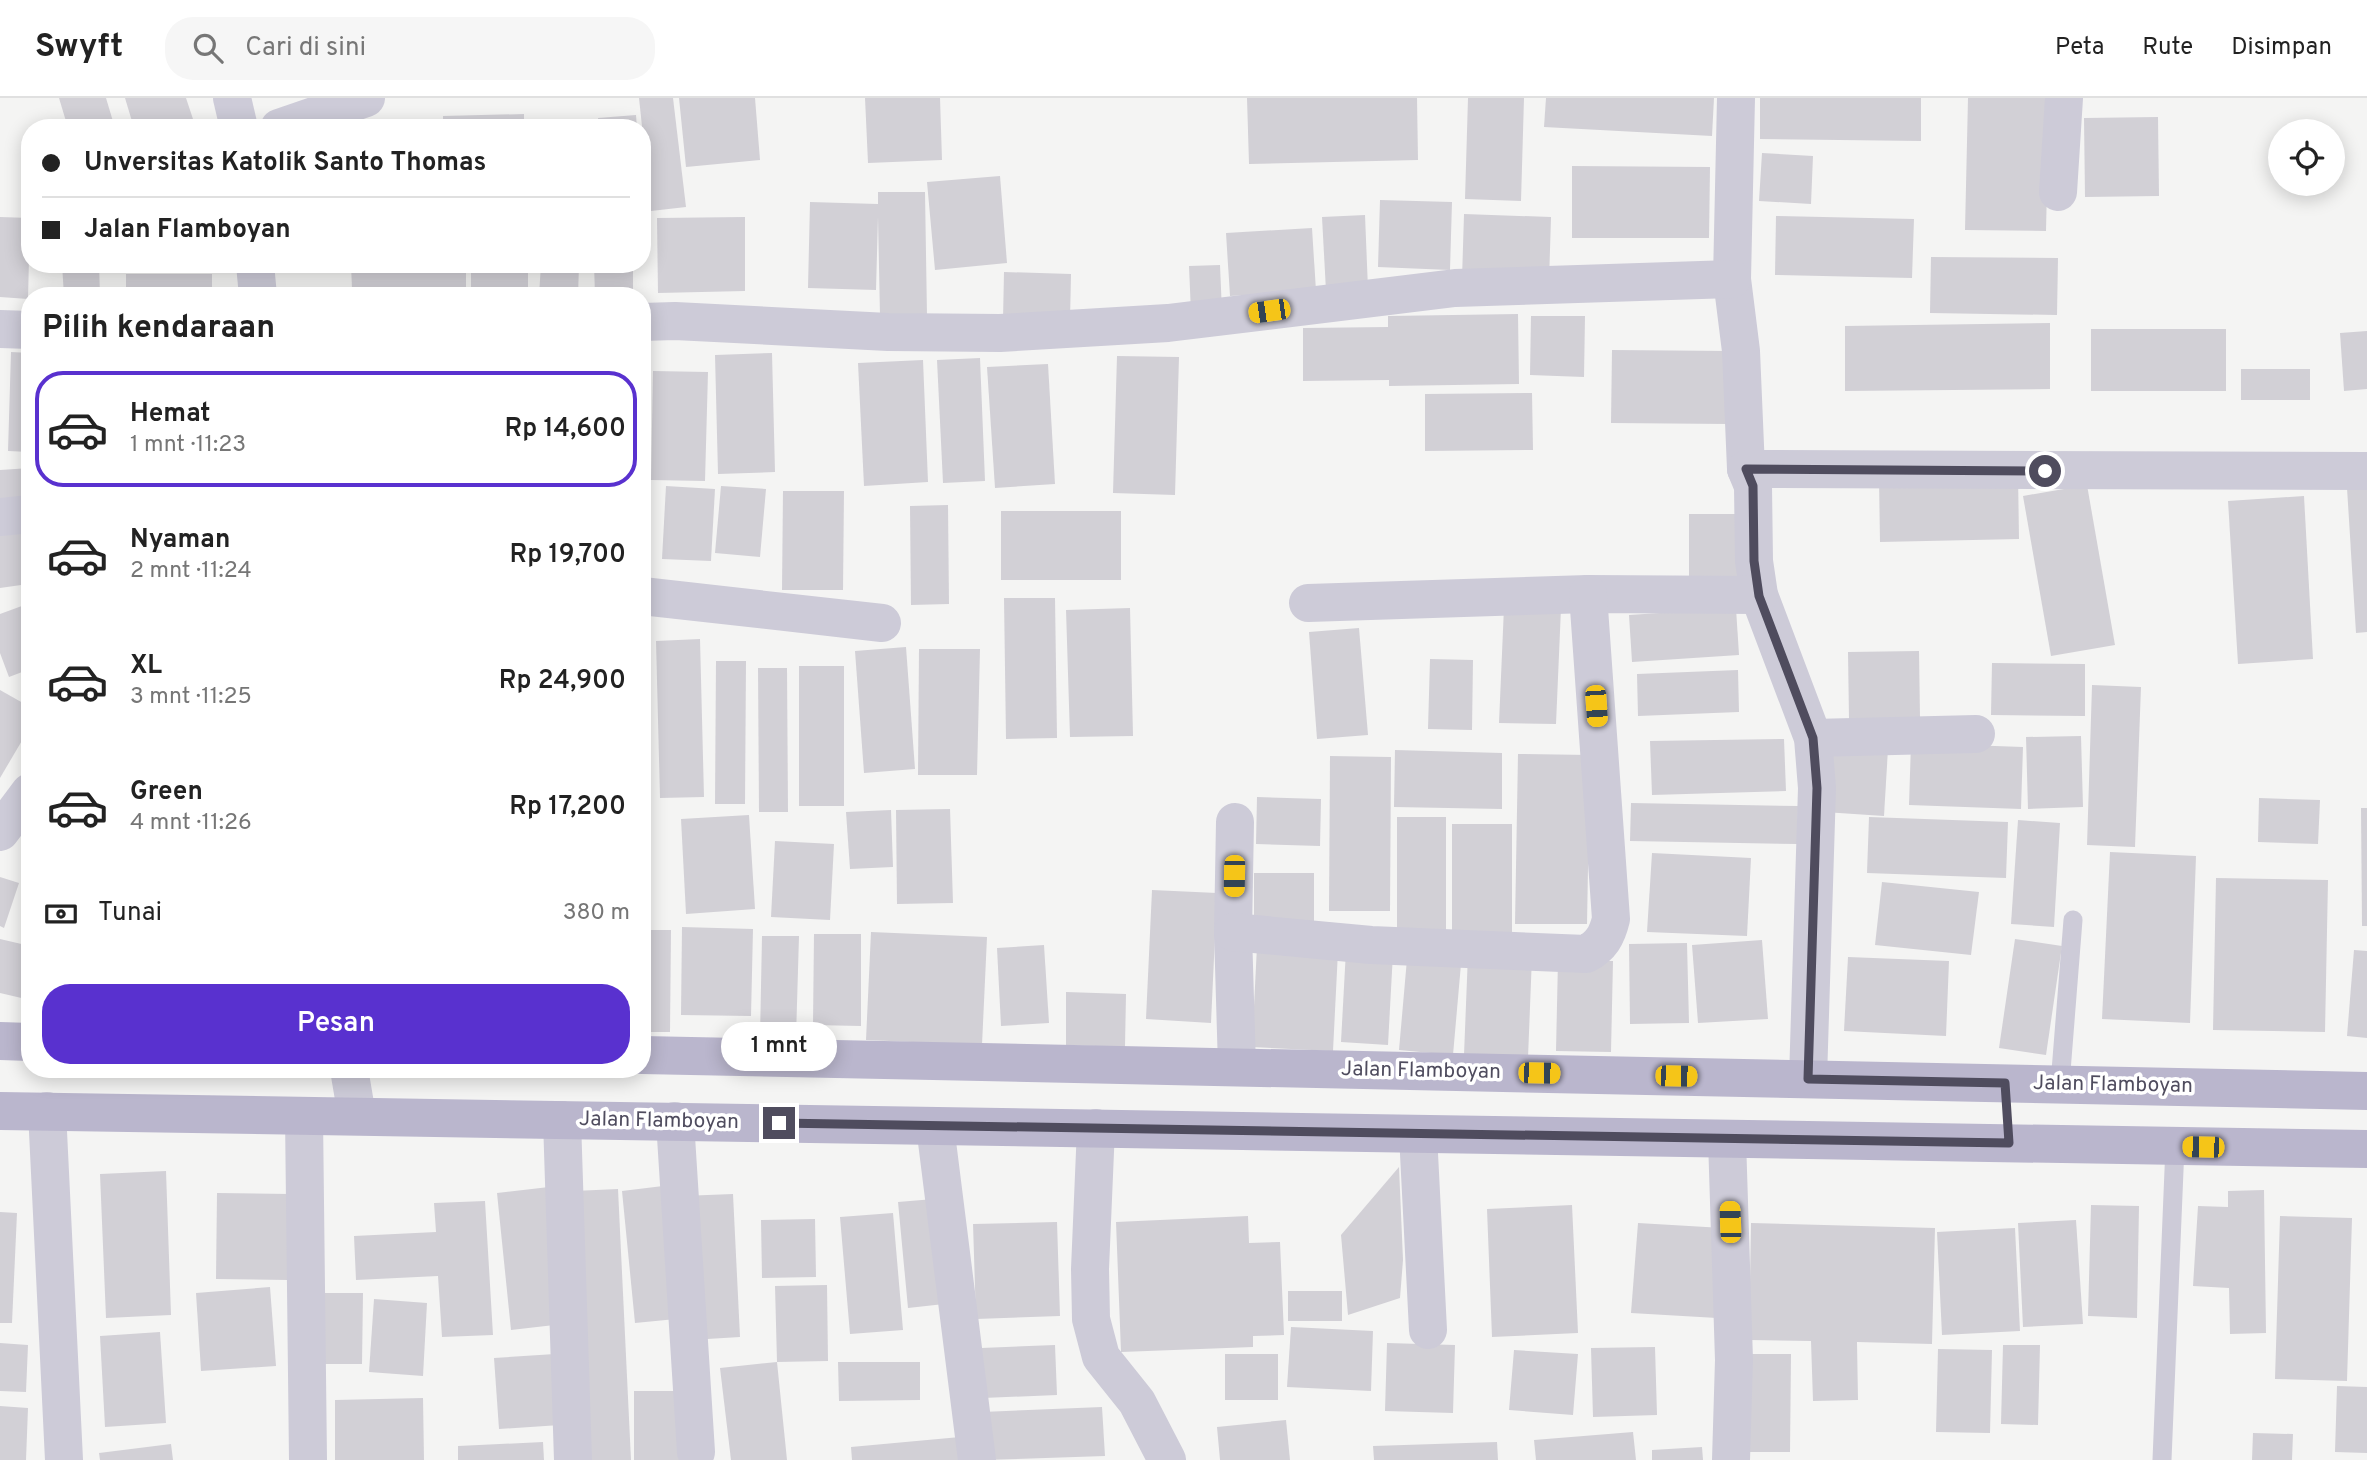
<!DOCTYPE html>
<html lang="id">
<head>
<meta charset="utf-8">
<style>
	:root { --surface:#fff; --page:#f6f6f6; --text:#222; --muted:#767676; --line:#e0e0e0; --accent:#5931cf }
	body { margin:0; font-family:Overpass,sans-serif; background:var(--page); color:var(--text); height:100vh; display:flex; flex-direction:column; font-size:26px; white-space:nowrap }
	* { box-sizing:border-box; margin:0 }
	p { font-size:23px; color:var(--muted) }
	.icon { flex:none; width:38px; height:38px; fill:none; stroke:currentColor; stroke-width:2; stroke-linecap:round; stroke-linejoin:round }
	.map { position:relative; flex:1; overflow:hidden }
	.details { position:absolute; left:21px; top:189px; width:630px; height:791px; display:flex; flex-direction:column; background:var(--surface); border-radius:28px; box-shadow:0 4px 18px #0003 }
	.details>* { flex:none }
	.top-card { position:absolute; left:21px; top:21px; width:630px; height:154px; border-radius:28px; box-shadow:0 4px 18px #0003; display:grid; align-content:center; height:154px; padding:0 21px; background:var(--surface) }
	.controls { position:absolute; left:2268px; top:21px; display:grid; gap:14px }
	.controls a { display:grid; place-items:center; width:77px; height:77px; border-radius:50%; background:var(--surface); box-shadow:0 4px 18px #0003; font-size:35px }
	.end { position:absolute; width:32px; height:32px; margin:-16px; border:9px solid #4f4c5e; background:#fff; box-shadow:0 0 0 4px #fff }
	.from { border-radius:50% }
	.bubble { position:absolute; height:49px; border-radius:24px; background:var(--surface); box-shadow:0 4px 18px #0003; font-size:23px; font-weight:600; line-height:49px; text-align:center }
	.car { position:absolute; width:21px; height:42px; margin:-21px -10px; border-radius:9px; box-shadow:0 0 5px 2px #0007; background:linear-gradient(#f5c518 24%,#345 0 40%,#f5c518 0 76%,#345 0 86%,#f5c518 0) }
	.top-card b { display:flex; align-items:center; gap:24px; height:66px; font-size:26px }
	.top-card b+b { border-top:2px solid var(--line) }
	.top-card i { width:18px; height:18px; background:var(--text) }
	ul { padding:0; list-style:none }
	li { display:flex; align-items:center; gap:21px; height:116px; margin:0 14px 10px; padding:0 7px; border:4px solid transparent; border-radius:28px }
	li div { flex:1 }
	li b { display:block; font-size:26px }
	li em { font-style:normal; font-weight:600 }
	li.current { border-color:var(--accent) }
	li>.icon { width:63px; height:63px; stroke-width:1.5 }
	h2 { padding:0 21px; font-size:32px; line-height:84px }
	.pay { display:flex; align-items:center; gap:18px; height:77px; padding:0 21px; font-size:26px }
	.pay p { margin-inline-start:auto }
	.action { display:flex; gap:14px; margin-top:auto; padding:14px 21px }
	.action a { flex:1; height:80px; border-radius:28px; background:var(--accent); color:#fff; font-size:28px; font-weight:600; line-height:80px; text-align:center }
	header { display:flex; align-items:center; gap:42px; box-sizing:border-box; height:98px; padding:0 35px; background:var(--surface); border-bottom:2px solid var(--line) }
	header strong { font-size:33px }
	nav { display:flex; gap:38px; margin-inline-start:auto; font-size:24px }
	.search { width:490px; height:63px; background:var(--page); display:flex; align-items:center; gap:18px; box-sizing:border-box; padding:0 24px; border-radius:28px; color:var(--muted); font-size:26px }
	.map>svg:first-child { display:block }
	.building { fill:#d2d0d6 }
	.lines { fill:none; stroke-linecap:round; stroke-linejoin:round }
	.lane { stroke:#cdcbd8; stroke-width:19 }
	.street { stroke:#cdcbd8; stroke-width:38 }
	.primary { stroke:#bab6cd; stroke-width:38 }
	.route { stroke:#4f4c5e; stroke-width:9 }
	.labels { text-anchor:middle; dominant-baseline:central; stroke-width:7; stroke-linejoin:round; paint-order:stroke }
	.street-label { font-size:21px; fill:#4f4c5e; stroke:#fff }
</style>
</head>
<body>
<header>
<strong>Swyft</strong>
<div class="search"><svg class="icon" aria-label="search" viewBox="0 0 24 24"><circle cx="10" cy="10" r="6"/><path d="M15 15l6 6"/></svg>Cari di sini</div>
<nav><a>Peta</a><a>Rute</a><a>Disimpan</a></nav>
</header>
<div class="map">
<svg width="2367" height="1362" viewBox="0 0 2367 1362">
	<rect width="100%" height="100%" fill="#f4f4f3"/>
	<g class="building">
		<polygon points="59,0 106,0 115,30 68,30"/>
		<polygon points="125,0 186,0 196,30 134,30"/>
		<polygon points="639,0 673,0 686,109 651,113"/>
		<polygon points="679,0 755,0 760,62 686,69"/>
		<polygon points="865,0 940,0 942,62 868,65"/>
		<polygon points="1247,0 1417,0 1418,62 1249,66"/>
		<polygon points="1468,0 1524,0 1521,103 1465,101"/>
		<polygon points="1546,0 1714,0 1712,38 1544,29"/>
		<polygon points="1760,0 1921,0 1921,43 1760,41"/>
		<polygon points="1968,0 2049,0 2046,133 1965,132"/>
		<polygon points="524,16 524,30 443,30 443,18"/>
		<polygon points="636,17 637,30 599,30 598,20"/>
		<polygon points="2158,19 2159,98 2085,99 2084,20"/>
		<polygon points="1762,55 1813,58 1811,106 1759,103"/>
		<polygon points="1572,68 1710,69 1709,140 1572,140"/>
		<polygon points="1000,78 1007,165 935,172 927,84"/>
		<polygon points="878,94 925,94 927,218 880,218 878,119 876,192 808,190 810,104 878,106"/>
		<polygon points="1380,102 1452,104 1450,172 1378,169"/>
		<polygon points="1464,116 1551,119 1549,184 1462,181"/>
		<polygon points="1365,117 1368,191 1326,193 1322,119"/>
		<polygon points="1776,118 1914,121 1912,180 1775,177"/>
		<polygon points="0,119 30,120 28,201 0,199"/>
		<polygon points="745,119 745,193 658,195 657,120"/>
		<polygon points="1312,130 1316,193 1230,198 1226,135"/>
		<polygon points="1931,159 2058,160 2057,217 1930,215"/>
		<polygon points="62,166 99,166 100,198 64,198"/>
		<polygon points="351,166 466,166 466,190 352,191"/>
		<rect x="471" y="166" width="57" height="32"/>
		<polygon points="541,166 579,166 578,198 539,198"/>
		<polygon points="594,166 633,166 633,198 595,198"/>
		<polygon points="1220,167 1222,214 1191,215 1189,168"/>
		<polygon points="1004,174 1071,176 1070,223 1003,222"/>
		<rect x="126" y="176" width="86" height="22"/>
		<rect x="280" y="193" width="81" height="5"/>
		<polygon points="1518,216 1519,286 1389,288 1389,282 1303,283 1303,230 1388,229 1388,218"/>
		<polygon points="1531,218 1585,218 1584,279 1530,277"/>
		<polygon points="2050,225 2050,291 1845,293 1845,228"/>
		<rect x="2091" y="231" width="135" height="62"/>
		<polygon points="2367,233 2367,291 2344,293 2340,235"/>
		<polygon points="1612,252 1729,253 1728,326 1611,325"/>
		<polygon points="11,254 30,255 30,354 8,353"/>
		<polygon points="772,255 775,374 718,376 715,257"/>
		<polygon points="1117,258 1179,259 1175,397 1113,395"/>
		<polygon points="980,260 985,383 943,385 937,262"/>
		<polygon points="923,262 928,384 864,388 858,265"/>
		<polygon points="1048,266 1055,386 995,390 987,269"/>
		<rect x="2241" y="271" width="69" height="31"/>
		<polygon points="653,273 708,274 705,383 651,382"/>
		<polygon points="1532,295 1533,352 1425,353 1425,296"/>
		<polygon points="30,370 30,411 0,413 0,372"/>
		<polygon points="2018,377 2019,441 1880,444 1879,381"/>
		<polygon points="2087,387 2115,547 2051,558 2023,398"/>
		<polygon points="666,388 715,391 711,463 662,461"/>
		<polygon points="721,388 766,391 760,459 715,455"/>
		<polygon points="2347,390 2367,392 2367,534 2356,535"/>
		<polygon points="783,393 844,393 843,492 782,492"/>
		<polygon points="2304,398 2313,561 2238,566 2228,403"/>
		<polygon points="948,407 949,506 911,507 910,408"/>
		<rect x="1001" y="413" width="120" height="69"/>
		<rect x="1689" y="416" width="50" height="62"/>
		<polygon points="642,426 644,426 647,466 642,467"/>
		<polygon points="21,434 28,486 0,490 0,437"/>
		<polygon points="1004,500 1055,500 1057,640 1006,641"/>
		<polygon points="30,505 30,571 9,579 0,555 0,516"/>
		<polygon points="1504,509 1561,510 1556,626 1499,625"/>
		<polygon points="1130,510 1133,638 1070,639 1066,512"/>
		<polygon points="1736,510 1739,557 1632,564 1629,517"/>
		<polygon points="1359,530 1368,637 1317,641 1309,534"/>
		<polygon points="700,541 704,699 660,700 656,543"/>
		<polygon points="906,549 915,671 864,675 855,553"/>
		<polygon points="919,551 980,551 977,677 918,677"/>
		<polygon points="1919,553 1920,620 1849,621 1848,554"/>
		<polygon points="1430,561 1473,562 1472,632 1428,631"/>
		<polygon points="716,563 746,563 745,706 715,706"/>
		<polygon points="1992,565 2085,566 2085,618 1991,617"/>
		<rect x="799" y="568" width="45" height="140"/>
		<polygon points="758,570 787,570 788,714 759,714"/>
		<polygon points="1738,572 1739,614 1638,618 1637,576"/>
		<polygon points="2092,587 2141,589 2135,749 2087,747"/>
		<polygon points="0,592 30,609 30,629 0,680"/>
		<polygon points="2081,638 2083,709 2028,711 2026,639"/>
		<polygon points="1784,641 1786,693 1652,697 1650,643"/>
		<polygon points="1911,645 2023,649 2021,711 1909,707"/>
		<polygon points="1828,646 1888,651 1884,718 1824,714"/>
		<polygon points="1395,652 1502,655 1502,711 1394,709"/>
		<polygon points="1518,656 1590,657 1587,826 1515,826"/>
		<polygon points="1330,658 1391,659 1390,813 1329,813"/>
		<polygon points="1257,699 1321,701 1320,748 1256,746"/>
		<polygon points="2259,700 2320,702 2318,746 2258,744"/>
		<polygon points="1631,705 1798,708 1797,746 1630,743"/>
		<polygon points="2361,710 2367,710 2367,828 2362,828"/>
		<polygon points="950,711 953,805 897,806 896,712"/>
		<polygon points="891,712 893,769 850,771 846,714"/>
		<polygon points="749,717 755,811 686,816 681,721"/>
		<rect x="1397" y="719" width="49" height="117"/>
		<polygon points="1869,719 2008,724 2006,780 1867,775"/>
		<polygon points="2018,722 2060,725 2054,829 2011,826"/>
		<rect x="1452" y="726" width="60" height="113"/>
		<polygon points="775,743 834,746 830,822 771,819"/>
		<polygon points="2110,754 2196,758 2190,925 2102,921"/>
		<polygon points="1652,755 1751,760 1747,838 1647,834"/>
		<rect x="1254" y="775" width="60" height="50"/>
		<polygon points="0,779 19,785 4,830 0,828"/>
		<polygon points="2216,780 2328,782 2325,934 2213,932"/>
		<polygon points="1882,784 1979,794 1971,857 1875,847"/>
		<polygon points="1152,792 1217,795 1211,925 1146,921"/>
		<polygon points="682,829 753,831 751,918 681,917"/>
		<polygon points="642,832 671,832 670,934 642,934"/>
		<polygon points="871,834 987,839 982,947 866,942"/>
		<polygon points="814,836 861,836 861,928 813,927"/>
		<polygon points="762,838 799,838 796,940 760,939"/>
		<polygon points="0,841 30,848 30,902 0,895"/>
		<polygon points="2015,841 2062,848 2046,957 1999,950"/>
		<polygon points="1762,842 1768,921 1698,925 1692,847"/>
		<polygon points="1687,845 1689,925 1630,926 1629,846"/>
		<polygon points="1044,847 1049,925 1001,928 997,850"/>
		<polygon points="1257,848 1338,853 1333,953 1252,949"/>
		<polygon points="1346,852 1393,855 1388,947 1341,944"/>
		<polygon points="2354,852 2367,853 2367,940 2347,938"/>
		<polygon points="1468,856 1532,858 1528,960 1464,957"/>
		<polygon points="1848,859 1949,863 1946,938 1844,933"/>
		<polygon points="1407,861 1461,866 1453,957 1399,952"/>
		<polygon points="1558,862 1613,863 1611,954 1556,953"/>
		<polygon points="1066,894 1126,896 1125,949 1066,947"/>
		<polygon points="1399,1069 1403,1162 1400,1200 1348,1217 1341,1137"/>
		<polygon points="166,1073 171,1217 106,1220 100,1076"/>
		<polygon points="663,1088 676,1221 635,1225 622,1093"/>
		<polygon points="549,1089 563,1226 511,1232 497,1095"/>
		<polygon points="618,1091 631,1362 587,1362 574,1093"/>
		<polygon points="2264,1092 2266,1235 2230,1236 2229,1190 2193,1188 2198,1108 2228,1109 2228,1093"/>
		<polygon points="217,1095 290,1096 288,1182 216,1181"/>
		<polygon points="733,1096 740,1239 691,1242 682,1098"/>
		<polygon points="934,1101 944,1206 908,1210 898,1104"/>
		<polygon points="485,1103 493,1237 442,1239 438,1178 356,1182 354,1138 436,1134 434,1105"/>
		<polygon points="1572,1107 1578,1235 1492,1239 1487,1111"/>
		<polygon points="2091,1107 2139,1108 2137,1220 2088,1218"/>
		<polygon points="0,1114 17,1115 12,1225 0,1225"/>
		<polygon points="893,1115 903,1232 850,1236 840,1119"/>
		<polygon points="1248,1118 1249,1145 1280,1144 1284,1237 1253,1238 1253,1249 1121,1254 1116,1124"/>
		<polygon points="2280,1118 2352,1120 2347,1283 2275,1281"/>
		<polygon points="815,1121 816,1179 762,1180 761,1122"/>
		<polygon points="2076,1122 2083,1226 2023,1229 2018,1125"/>
		<polygon points="1057,1124 1060,1218 976,1221 973,1126"/>
		<polygon points="1638,1125 1723,1130 1717,1220 1631,1215"/>
		<polygon points="1751,1125 1935,1130 1932,1246 1857,1244 1858,1302 1813,1303 1811,1243 1749,1242"/>
		<polygon points="2015,1130 2020,1233 1942,1237 1937,1134"/>
		<polygon points="827,1187 828,1263 777,1264 775,1188"/>
		<polygon points="270,1189 276,1268 201,1273 196,1195"/>
		<rect x="1288" y="1193" width="54" height="30"/>
		<polygon points="314,1195 363,1195 362,1266 314,1266"/>
		<polygon points="374,1201 427,1205 423,1278 369,1274"/>
		<polygon points="1291,1229 1373,1233 1371,1293 1287,1289"/>
		<polygon points="160,1234 166,1325 105,1329 100,1238"/>
		<polygon points="0,1245 28,1247 26,1294 0,1293"/>
		<polygon points="1387,1245 1455,1247 1453,1315 1385,1313"/>
		<polygon points="1055,1247 1057,1297 983,1300 981,1250"/>
		<polygon points="2003,1247 2040,1247 2038,1327 2001,1326"/>
		<polygon points="1655,1249 1657,1317 1593,1319 1591,1250"/>
		<polygon points="1938,1251 1992,1252 1990,1335 1936,1334"/>
		<polygon points="1514,1252 1578,1256 1573,1317 1509,1312"/>
		<polygon points="555,1256 560,1327 499,1331 494,1260"/>
		<rect x="1225" y="1256" width="53" height="46"/>
		<polygon points="1743,1256 1791,1256 1790,1354 1743,1354"/>
		<polygon points="777,1264 787,1362 731,1362 720,1270"/>
		<polygon points="838,1264 920,1264 920,1302 839,1303"/>
		<polygon points="2337,1288 2367,1289 2367,1355 2335,1354"/>
		<polygon points="634,1293 681,1293 682,1362 634,1362"/>
		<polygon points="423,1300 424,1362 335,1362 335,1302"/>
		<polygon points="0,1308 28,1310 26,1362 0,1362"/>
		<polygon points="1102,1309 1105,1358 984,1362 982,1314"/>
		<polygon points="1286,1322 1290,1362 1220,1362 1217,1329"/>
		<polygon points="1633,1334 1636,1362 1536,1362 1534,1342"/>
		<polygon points="2253,1335 2293,1336 2292,1362 2252,1362"/>
		<polygon points="960,1339 963,1362 852,1362 851,1349"/>
		<polygon points="543,1344 544,1362 458,1362 458,1348"/>
		<polygon points="1497,1344 1498,1362 1374,1362 1373,1348"/>
		<polygon points="171,1346 173,1362 100,1362 99,1355"/>
		<polygon points="1702,1349 1703,1362 1652,1362 1652,1352"/>
	</g>
	<g class="lines">
		<g class="lane">
			<polyline points="2060,986 2073,822"/>
			<polyline points="2162,1362 2175,1048"/>
		</g>
		<g class="street">
			<polyline points="232,0 239,30"/>
			<polyline points="1736,0 1732,181 1741,253 1746,371 1753,388 1754,463 1759,497 1813,640 1817,690 1808,981"/>
			<polyline points="279,30 366,0"/>
			<polyline points="2058,94 2064,0"/>
			<polyline points="255,166 258,198"/>
			<polyline points="642,224 675,223 888,234 1000,235 1168,225 1455,190 1732,181"/>
			<polyline points="0,231 30,232"/>
			<polyline points="1746,371 2367,373"/>
			<polyline points="0,419 30,416"/>
			<polyline points="642,498 882,525"/>
			<polyline points="1308,505 1588,496 1759,497"/>
			<polyline points="1813,640 1976,636"/>
			<polyline points="1235,724 1233,834 1237,969"/>
			<polyline points="0,734 30,694"/>
			<path d="M 1233,834 L 1371,847 L 1586,856 C 1601,848 1607,838 1611,821 L 1588,496"/>
			<polyline points="349,971 357,1018"/>
			<polyline points="47,1013 64,1362"/>
			<polyline points="304,1018 308,1362"/>
			<polyline points="562,1022 573,1362"/>
			<polyline points="675,1023 696,1354"/>
			<polyline points="935,1028 977,1362"/>
			<polyline points="1096,1030 1090,1171 1091,1221 1101,1259 1137,1304 1167,1362"/>
			<polyline points="1418,1036 1428,1232"/>
			<polyline points="1727,1041 1734,1262 1731,1362"/>
		</g>
		<g class="primary">
			<polyline points="0,943 30,944"/>
			<polyline points="642,957 2367,993"/>
			<polyline points="0,1013 2367,1051"/>
		</g>
	</g>
	<g class="lines">
		<polyline class="route" points="779,1025 2009,1045 2005,985 1808,981 1817,690 1813,640 1759,498 1754,463 1753,388 1746,371 2045,373"/>
	</g>
	<g class="labels">
		<g class="street-label">
			<text transform="translate(1421 973) rotate(1)">Jalan Flamboyan</text>
			<text transform="translate(2113 987) rotate(1)">Jalan Flamboyan</text>
			<text transform="translate(659 1023) rotate(1)">Jalan Flamboyan</text>
		</g>
	</g>
</svg>
<div class="controls">
<a><svg class="icon" aria-label="locate" viewBox="0 0 24 24"><circle cx="12" cy="12" r="6"/><path d="M12 2v4M12 18v4M2 12h4M18 12h4"/></svg></a>
</div>
<i class="end from" style="left:2045px;top:373px"></i>
<i class="end" style="left:779px;top:1025px"></i>
<div class="bubble" style="left:721px;top:924px;width:116px">1 mnt</div>
<i class="car" style="left:1269px;top:213px;rotate:262deg"></i>
<i class="car" style="left:1596px;top:608px;rotate:176deg"></i>
<i class="car" style="left:1234px;top:778px;rotate:181deg"></i>
<i class="car" style="left:1539px;top:975px;rotate:91deg"></i>
<i class="car" style="left:1676px;top:978px;rotate:91deg"></i>
<i class="car" style="left:2203px;top:1049px;rotate:271deg"></i>
<i class="car" style="left:1730px;top:1124px;rotate:358deg"></i>
<div class="top-card">
<b><i class="from"></i>Unversitas Katolik Santo Thomas</b>
<b><i></i>Jalan Flamboyan</b>
</div>
<section class="details">
<h2>Pilih kendaraan</h2>
<ul>
<li class="current"><svg class="icon" aria-label="car" viewBox="0 0 24 24"><path d="M5 17H2v-5l4-1 3-4h7l3 4 3 1v5h-3M9 17h6M6 11h13"/><circle cx="7" cy="17" r="2"/><circle cx="17" cy="17" r="2"/></svg><div><b>Hemat</b><p>1 mnt · 11:23</p></div><em>Rp 14,600</em></li>
<li><svg class="icon" aria-label="car" viewBox="0 0 24 24"><path d="M5 17H2v-5l4-1 3-4h7l3 4 3 1v5h-3M9 17h6M6 11h13"/><circle cx="7" cy="17" r="2"/><circle cx="17" cy="17" r="2"/></svg><div><b>Nyaman</b><p>2 mnt · 11:24</p></div><em>Rp 19,700</em></li>
<li><svg class="icon" aria-label="car" viewBox="0 0 24 24"><path d="M5 17H2v-5l4-1 3-4h7l3 4 3 1v5h-3M9 17h6M6 11h13"/><circle cx="7" cy="17" r="2"/><circle cx="17" cy="17" r="2"/></svg><div><b>XL</b><p>3 mnt · 11:25</p></div><em>Rp 24,900</em></li>
<li><svg class="icon" aria-label="car" viewBox="0 0 24 24"><path d="M5 17H2v-5l4-1 3-4h7l3 4 3 1v5h-3M9 17h6M6 11h13"/><circle cx="7" cy="17" r="2"/><circle cx="17" cy="17" r="2"/></svg><div><b>Green</b><p>4 mnt · 11:26</p></div><em>Rp 17,200</em></li>
</ul>
<div class="pay"><svg class="icon" aria-label="cash" viewBox="0 0 24 24"><path d="M3 7h18v10H3z"/><circle cx="12" cy="12" r="2"/></svg>Tunai<p>380 m</p></div>
<div class="action"><a>Pesan</a></div>
</section>
</div>
</body>
</html>
